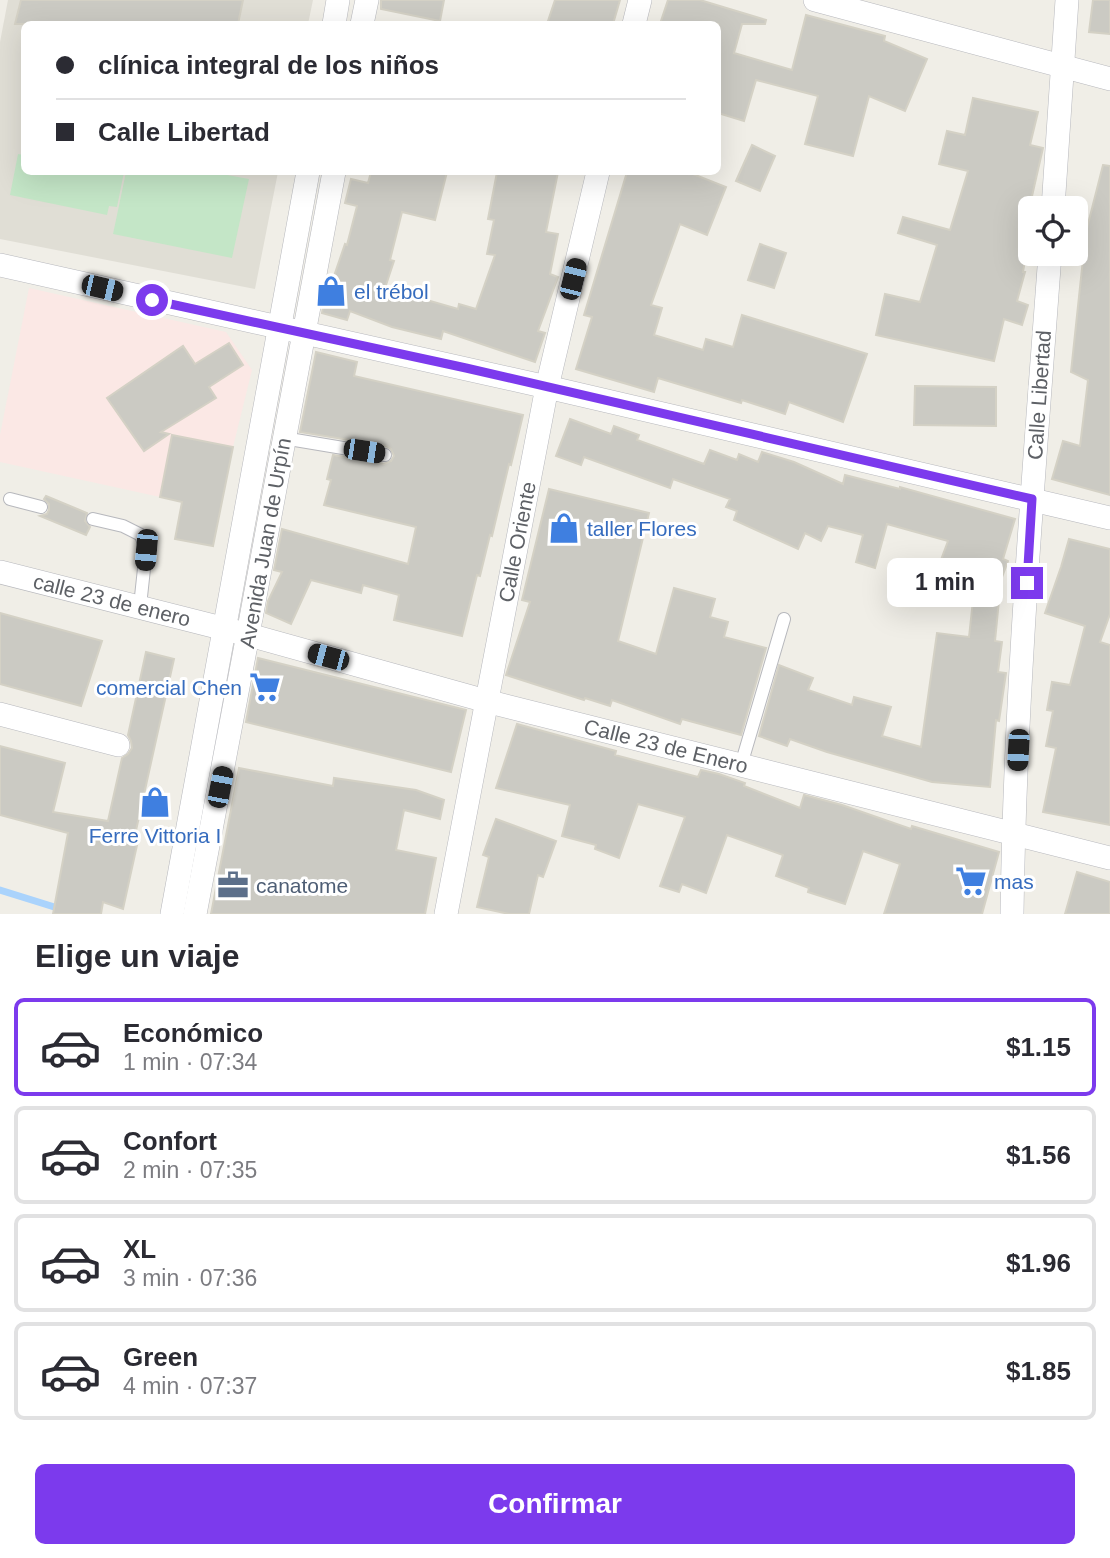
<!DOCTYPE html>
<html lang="es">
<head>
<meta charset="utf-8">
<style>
	:root { --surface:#fff; --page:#f2f2f3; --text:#2b2b33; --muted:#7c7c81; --line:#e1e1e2; --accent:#7c3aed }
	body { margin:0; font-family:Helvetica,sans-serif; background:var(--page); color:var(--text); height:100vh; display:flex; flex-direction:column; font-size:26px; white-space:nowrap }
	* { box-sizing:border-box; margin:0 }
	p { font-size:23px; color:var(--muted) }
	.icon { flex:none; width:38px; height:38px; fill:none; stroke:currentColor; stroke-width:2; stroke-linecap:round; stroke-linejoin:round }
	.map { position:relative; height:914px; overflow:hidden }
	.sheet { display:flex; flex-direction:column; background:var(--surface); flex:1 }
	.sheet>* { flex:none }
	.banner { position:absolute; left:21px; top:21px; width:700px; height:154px; border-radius:10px; box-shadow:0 7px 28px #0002; display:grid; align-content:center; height:154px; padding:0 35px; background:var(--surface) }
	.fabs { position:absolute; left:1018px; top:196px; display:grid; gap:14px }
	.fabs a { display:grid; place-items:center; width:70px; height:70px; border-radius:10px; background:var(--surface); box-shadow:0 7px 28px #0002; font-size:35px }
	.end { position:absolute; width:32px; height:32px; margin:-16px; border:9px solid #7c3aed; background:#fff; box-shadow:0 0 0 4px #fff }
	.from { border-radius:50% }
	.bubble { position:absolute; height:49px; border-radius:10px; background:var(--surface); box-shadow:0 7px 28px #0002; font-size:23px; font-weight:700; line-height:49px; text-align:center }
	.car { position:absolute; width:21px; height:42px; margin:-21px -10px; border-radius:9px; box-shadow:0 0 5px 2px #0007; background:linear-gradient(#222 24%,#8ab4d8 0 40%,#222 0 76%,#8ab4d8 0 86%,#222 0) }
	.banner b { display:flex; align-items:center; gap:24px; height:66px; font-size:26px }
	.banner b+b { border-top:2px solid var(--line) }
	.banner i { width:18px; height:18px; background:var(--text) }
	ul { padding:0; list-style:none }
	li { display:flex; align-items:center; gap:21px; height:98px; margin:0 14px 10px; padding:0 21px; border:4px solid var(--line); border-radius:10px }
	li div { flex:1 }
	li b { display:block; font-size:26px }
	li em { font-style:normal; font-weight:700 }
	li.active { border-color:var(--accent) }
	li>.icon { width:63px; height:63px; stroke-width:1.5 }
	h2 { padding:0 35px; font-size:32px; line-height:84px }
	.primary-button { display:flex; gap:14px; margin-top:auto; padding:14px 35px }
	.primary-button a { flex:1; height:80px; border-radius:10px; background:var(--accent); color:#fff; font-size:28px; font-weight:700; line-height:80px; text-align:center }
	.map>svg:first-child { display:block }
	.education { fill:#e0ded5 }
	.medical { fill:#fbe8e5 }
	.garden { fill:#c4e6c7 }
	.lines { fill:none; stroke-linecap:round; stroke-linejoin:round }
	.stream { stroke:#aad3fc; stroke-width:7 }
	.building { fill:#cbcac3; stroke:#d4d1c5; stroke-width:2 }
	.lane-casing { stroke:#b7b8bd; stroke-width:14 }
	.street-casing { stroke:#b7b8bd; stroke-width:24 }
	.lane { stroke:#fff; stroke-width:12 }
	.street { stroke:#fff; stroke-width:23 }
	.route { stroke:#7c3aed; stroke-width:9 }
	.labels { text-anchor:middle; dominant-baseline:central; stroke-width:6; stroke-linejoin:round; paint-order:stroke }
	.shop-label { font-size:21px; fill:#366cbe; stroke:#fff; text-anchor:start }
	.street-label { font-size:21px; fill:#5e6166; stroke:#fff }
	.service-label { font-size:21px; fill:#4e5e75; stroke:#fff; text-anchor:start }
</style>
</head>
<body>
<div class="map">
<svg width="1110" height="914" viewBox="0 0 1110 914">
	<rect width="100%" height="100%" fill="#f0eee7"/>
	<polygon class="education" points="8,0 313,0 308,24 24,24 24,172 278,172 255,289 0,239 0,42"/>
	<polygon class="medical" points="29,288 226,332 252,370 233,447 187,438 180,472 166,469 160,497 0,462 0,435"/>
	<g class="garden">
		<polygon points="18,154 24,155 24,172 124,172 117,207 109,206 107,215 10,195"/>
		<polygon points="126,172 211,172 249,179 232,258 113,234"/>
	</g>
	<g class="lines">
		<polyline class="stream" points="0,890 77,914"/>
	</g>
	<g class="building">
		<polygon points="21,0 243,0 238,24 15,24"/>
		<polygon points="381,0 444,0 440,21 381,9"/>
		<polygon points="555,0 620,0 613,24 547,24"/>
		<polygon points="668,0 700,0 766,20 765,24 742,24 734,53 792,70 806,15 885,36 884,41 927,59 905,111 869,96 853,156 805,144 818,96 756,80 744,121 718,113 718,24 660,24"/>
		<polygon points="1093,0 1110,0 1110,34 1089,32"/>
		<polygon points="973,98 1038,112 1030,145 1043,148 1027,218 1031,219 1031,226 1023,272 1025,272 1017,301 1028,305 1022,325 1004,319 994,361 876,335 885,294 920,302 937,245 898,233 903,217 950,230 968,171 939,164 947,131 965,135"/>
		<polygon points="752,145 775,156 760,191 736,181"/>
		<polygon points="1103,165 1110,166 1110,495 1052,479 1063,441 1080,446 1088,380 1071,372 1083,259 1078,259 1078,229 1087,228"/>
		<polygon points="371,172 447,172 435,220 402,212 390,260 394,261 385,288 458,309 459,304 476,309 495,255 487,254 494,220 488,219 497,172 558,172 546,232 558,234 550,274 558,277 538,331 545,333 535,362 443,331 441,339 392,327 350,311 347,320 322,313 329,275 334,276 345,244 347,245 357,206 345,203 351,179 368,183"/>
		<polygon points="627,172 688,172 726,187 707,235 680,224 651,305 662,308 654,335 703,350 706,339 733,347 742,315 867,354 843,422 789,402 785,414 742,400 741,403 658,378 654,392 576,369 592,317 584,315"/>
		<polygon points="760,244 786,253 774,288 748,280"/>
		<polygon points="229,343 243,365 209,387 216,398 161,432 169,434 144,451 107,398 183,346 195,364"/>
		<polygon points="316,352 357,362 354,376 523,415 511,465 509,464 492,536 490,535 480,576 477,575 462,636 394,620 399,595 363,585 361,593 311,580 291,624 266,613 268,601 282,572 274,570 282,529 408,564 416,527 324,505 331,480 327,479 333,455 384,464 391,461 394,456 391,449 386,446 300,432"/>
		<polygon points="915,386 996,387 996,426 914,425"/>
		<polygon points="570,419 611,434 614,426 639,435 637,440 704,464 710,450 737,460 739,454 758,462 762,452 794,462 843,484 845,475 900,489 900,487 1015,519 1003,559 1008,561 1001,580 995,641 1002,642 998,672 1006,673 999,721 996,720 990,787 932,782 827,752 790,739 787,746 759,736 779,665 813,678 808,690 852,705 854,697 891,707 882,736 921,747 937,633 969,637 975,582 938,568 948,541 887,524 875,568 856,562 863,535 828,526 821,541 805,533 798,549 734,520 737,511 726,507 730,499 673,479 670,488 584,457 581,465 556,456"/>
		<polygon points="172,435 233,447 213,546 175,539 182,502 160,497"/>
		<polygon points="549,489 649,513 618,641 656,654 674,588 715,599 710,617 728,622 724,637 766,648 741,735 682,719 680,724 612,700 610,706 585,698 584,700 506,675 530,602 522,600"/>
		<polygon points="46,496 87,513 85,521 90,527 86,535 40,516 47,514 49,510 49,504 44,499"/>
		<polygon points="1069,539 1110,549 1110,614 1100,642 1110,645 1110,825 1043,812 1056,748 1046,746 1053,711 1047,710 1052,682 1070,685 1085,626 1045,613 1061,567"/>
		<polygon points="0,613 102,641 81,706 0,684"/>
		<polygon points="146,652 174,659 135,835 139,836 123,909 103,902 101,914 53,914 68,833 0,815 0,746 65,763 53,812 108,821 122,758 128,754 132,748 131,741 128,735"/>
		<polygon points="258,658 466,710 451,772 246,722"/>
		<polygon points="517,724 616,751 615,755 698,777 701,770 719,774 745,783 744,786 800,808 804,795 842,805 911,829 912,826 999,852 982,914 884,914 900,864 863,851 845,904 808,892 809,888 776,876 783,855 727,835 706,893 682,884 679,892 660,886 685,817 638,804 619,858 595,849 596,845 562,836 570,805 496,788"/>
		<polygon points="239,768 333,786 334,778 416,790 444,800 440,819 404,810 396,850 436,858 425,914 211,914"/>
		<polygon points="496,819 556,841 543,877 538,875 529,914 509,914 477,907 489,857 483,855"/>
		<polygon points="1077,872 1110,882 1110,914 1065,914"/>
	</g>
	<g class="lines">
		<defs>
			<g id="lane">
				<polyline points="283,438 385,455"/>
				<polyline points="10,499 41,507"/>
				<polyline points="93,519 123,526 141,535 146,550 140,606"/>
				<polyline points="741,765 784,619"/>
			</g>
			<g id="street">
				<polyline points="815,0 1110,79"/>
				<polyline points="334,24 338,0"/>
				<polyline points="362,24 367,0"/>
				<polyline points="634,24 640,0"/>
				<polyline points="1053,208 1067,0"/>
				<polyline points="0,265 547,387 1110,518"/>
				<polyline points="0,572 249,635 486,701 1110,858"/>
				<polyline points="0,714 118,745"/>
				<polyline points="172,914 308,172"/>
				<path d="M 195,914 C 243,667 287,419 334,172"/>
				<polyline points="446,914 547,387 598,172"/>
				<path d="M 1012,914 C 1015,694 1034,473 1050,254"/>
			</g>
		</defs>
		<use href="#lane" class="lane-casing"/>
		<use href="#street" class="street-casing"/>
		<use href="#lane" class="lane"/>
		<use href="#street" class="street"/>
	</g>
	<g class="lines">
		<polyline class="route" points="152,300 466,368 1032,499 1027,583"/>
	</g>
	<defs>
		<symbol id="shop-bare" viewBox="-9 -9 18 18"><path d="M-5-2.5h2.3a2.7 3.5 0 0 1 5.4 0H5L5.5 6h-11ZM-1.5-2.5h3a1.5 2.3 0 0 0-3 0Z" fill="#3f7fe0" stroke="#fff" stroke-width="2.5" paint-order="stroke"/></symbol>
		<symbol id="supermarket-bare" viewBox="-9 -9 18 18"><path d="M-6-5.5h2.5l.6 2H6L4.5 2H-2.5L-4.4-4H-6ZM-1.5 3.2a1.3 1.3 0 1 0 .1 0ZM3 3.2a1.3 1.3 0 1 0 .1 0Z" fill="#3f7fe0" stroke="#fff" stroke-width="2.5" paint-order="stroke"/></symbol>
		<symbol id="office-bare" viewBox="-9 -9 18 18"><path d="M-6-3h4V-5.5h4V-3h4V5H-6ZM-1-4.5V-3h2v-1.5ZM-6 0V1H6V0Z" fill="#5c6f8a" stroke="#fff" stroke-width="2.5" paint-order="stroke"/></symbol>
	</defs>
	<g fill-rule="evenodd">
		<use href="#shop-bare" x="309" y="269" width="44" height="44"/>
		<use href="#shop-bare" x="542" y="506" width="44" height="44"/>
		<use href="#supermarket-bare" x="243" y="665" width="44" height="44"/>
		<use href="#shop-bare" x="133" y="780" width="44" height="44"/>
		<use href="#supermarket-bare" x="949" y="859" width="44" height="44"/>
		<use href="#office-bare" x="211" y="863" width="44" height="44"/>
	</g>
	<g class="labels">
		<g class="shop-label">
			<text x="354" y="291">el trébol</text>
			<text x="587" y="528">taller Flores</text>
			<text x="242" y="687" text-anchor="end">comercial Chen</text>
			<text x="155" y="835" text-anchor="middle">Ferre Vittoria I</text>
			<text x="994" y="881">mas</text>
		</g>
		<g class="street-label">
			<text transform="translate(1039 395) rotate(-86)">Calle Libertad</text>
			<text transform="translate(517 542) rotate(-79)">Calle Oriente</text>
			<text transform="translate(265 543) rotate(-80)">Avenida Juan de Urpín</text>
			<text transform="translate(112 600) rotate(14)">calle 23 de enero</text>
			<text transform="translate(666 746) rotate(14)">Calle 23 de Enero</text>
		</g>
		<g class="service-label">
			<text x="256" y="885">canatome</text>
		</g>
	</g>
</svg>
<div class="fabs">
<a><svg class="icon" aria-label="locate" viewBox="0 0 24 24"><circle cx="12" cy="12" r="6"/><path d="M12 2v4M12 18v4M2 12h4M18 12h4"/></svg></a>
</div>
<i class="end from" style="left:152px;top:300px"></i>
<i class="end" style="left:1027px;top:583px"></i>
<div class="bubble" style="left:887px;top:558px;width:116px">1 min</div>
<i class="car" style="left:573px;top:279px;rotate:14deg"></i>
<i class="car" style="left:102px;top:288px;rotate:103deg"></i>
<i class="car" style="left:364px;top:451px;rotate:99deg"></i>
<i class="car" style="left:146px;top:550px;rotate:185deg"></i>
<i class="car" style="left:328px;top:657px;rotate:285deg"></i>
<i class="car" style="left:1018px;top:750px;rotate:183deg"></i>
<i class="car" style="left:220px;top:787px;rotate:11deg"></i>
<div class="banner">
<b><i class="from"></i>clínica integral de los niños</b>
<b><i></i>Calle Libertad</b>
</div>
</div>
<section class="sheet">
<h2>Elige un viaje</h2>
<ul>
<li class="active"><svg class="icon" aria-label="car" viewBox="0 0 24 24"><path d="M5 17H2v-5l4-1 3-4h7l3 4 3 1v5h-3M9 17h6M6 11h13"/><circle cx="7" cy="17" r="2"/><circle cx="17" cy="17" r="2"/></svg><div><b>Económico</b><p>1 min · 07:34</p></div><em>$1.15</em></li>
<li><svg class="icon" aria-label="car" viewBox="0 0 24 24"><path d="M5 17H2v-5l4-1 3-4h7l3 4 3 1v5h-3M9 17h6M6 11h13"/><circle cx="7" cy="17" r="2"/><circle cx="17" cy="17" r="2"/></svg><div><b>Confort</b><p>2 min · 07:35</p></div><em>$1.56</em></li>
<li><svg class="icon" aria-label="car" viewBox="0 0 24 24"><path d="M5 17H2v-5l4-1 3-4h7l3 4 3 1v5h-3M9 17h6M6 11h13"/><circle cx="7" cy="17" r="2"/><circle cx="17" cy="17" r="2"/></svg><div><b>XL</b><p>3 min · 07:36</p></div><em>$1.96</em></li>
<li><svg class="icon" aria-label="car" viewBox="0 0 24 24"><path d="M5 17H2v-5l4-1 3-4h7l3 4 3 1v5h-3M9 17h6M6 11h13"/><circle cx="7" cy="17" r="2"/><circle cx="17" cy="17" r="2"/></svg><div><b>Green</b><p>4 min · 07:37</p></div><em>$1.85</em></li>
</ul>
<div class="primary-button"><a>Confirmar</a></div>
</section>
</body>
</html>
